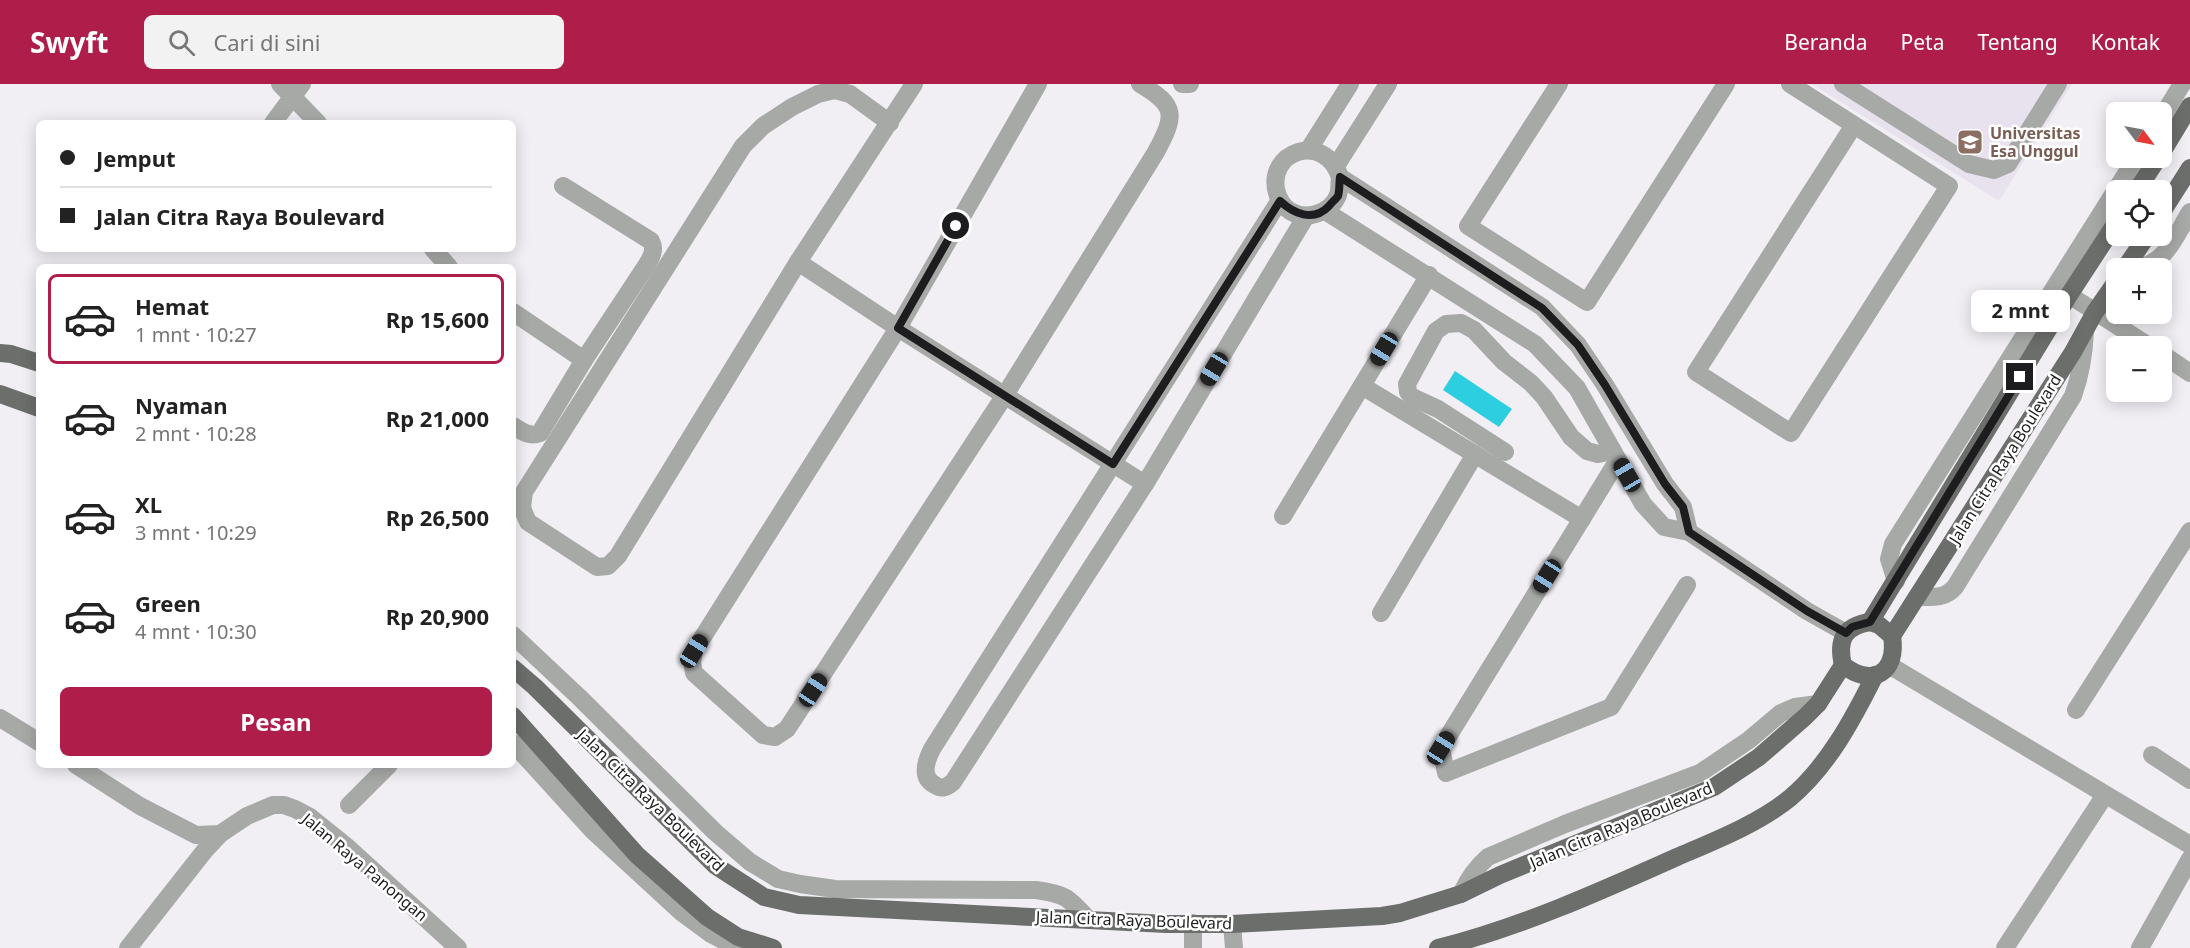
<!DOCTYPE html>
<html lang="id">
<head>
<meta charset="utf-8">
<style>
	:root { --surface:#fff; --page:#f2f2f2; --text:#222; --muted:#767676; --line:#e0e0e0; --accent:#af1d4b }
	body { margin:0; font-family:"Noto Sans",sans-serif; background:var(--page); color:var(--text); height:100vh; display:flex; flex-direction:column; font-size:22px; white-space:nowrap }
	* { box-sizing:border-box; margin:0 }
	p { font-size:20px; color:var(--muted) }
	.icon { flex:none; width:33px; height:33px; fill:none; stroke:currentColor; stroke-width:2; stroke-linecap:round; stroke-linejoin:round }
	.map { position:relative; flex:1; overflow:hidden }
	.sheet { position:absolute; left:36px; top:180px; width:480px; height:504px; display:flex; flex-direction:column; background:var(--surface); border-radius:9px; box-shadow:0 3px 15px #0003 }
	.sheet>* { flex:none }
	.banner { position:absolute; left:36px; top:36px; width:480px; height:132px; border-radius:9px; box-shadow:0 3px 15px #0003; display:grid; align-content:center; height:132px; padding:0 24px; background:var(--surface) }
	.needle { width:39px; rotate:122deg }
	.controls { position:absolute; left:2106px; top:18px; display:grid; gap:12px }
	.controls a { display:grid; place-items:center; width:66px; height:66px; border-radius:9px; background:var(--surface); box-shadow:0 3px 15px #0003; font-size:30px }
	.end { position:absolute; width:27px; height:27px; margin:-14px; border:8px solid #1d1c1e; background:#fff; box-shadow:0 0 0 3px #fff }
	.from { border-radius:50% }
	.bubble { position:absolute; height:42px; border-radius:9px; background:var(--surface); box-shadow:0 3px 15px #0003; font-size:20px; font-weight:700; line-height:42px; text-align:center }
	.car { position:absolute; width:18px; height:36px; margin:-18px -9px; border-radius:8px; box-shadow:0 0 4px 2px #0007; background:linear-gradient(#222 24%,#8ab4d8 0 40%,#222 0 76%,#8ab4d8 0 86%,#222 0) }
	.banner b { display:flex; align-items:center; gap:21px; height:57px; font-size:22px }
	.banner b+b { border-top:2px solid var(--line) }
	.banner i { width:15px; height:15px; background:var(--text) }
	ul { padding:10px 0 0; list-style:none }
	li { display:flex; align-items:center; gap:18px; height:90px; margin:0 12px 9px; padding:0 12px; border:3px solid transparent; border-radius:9px }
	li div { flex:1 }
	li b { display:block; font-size:22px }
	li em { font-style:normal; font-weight:700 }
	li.selected { border-color:var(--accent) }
	li>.icon { width:54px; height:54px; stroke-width:1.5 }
	.button { display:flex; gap:12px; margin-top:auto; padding:12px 24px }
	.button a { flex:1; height:69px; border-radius:9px; background:var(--accent); color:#fff; font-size:24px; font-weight:700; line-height:69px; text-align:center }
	header { display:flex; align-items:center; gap:36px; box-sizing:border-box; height:84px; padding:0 30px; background:var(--accent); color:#fff }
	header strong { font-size:28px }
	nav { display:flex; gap:33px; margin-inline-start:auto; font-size:21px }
	.search { width:420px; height:54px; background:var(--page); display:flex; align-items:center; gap:15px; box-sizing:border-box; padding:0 21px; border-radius:9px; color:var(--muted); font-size:22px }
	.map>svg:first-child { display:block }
	.built { fill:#e7e2ee }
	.water { fill:#2ccee0 }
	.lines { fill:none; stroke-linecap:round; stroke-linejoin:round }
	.minor { stroke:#a7a9a7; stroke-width:18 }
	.major { stroke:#6b6e6b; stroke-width:18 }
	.route { stroke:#1d1c1e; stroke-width:8 }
	.labels { text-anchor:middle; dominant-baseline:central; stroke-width:5; stroke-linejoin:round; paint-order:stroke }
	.education-label { font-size:16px; font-weight:bold; fill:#785e54; stroke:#fff; text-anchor:start }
	.street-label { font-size:16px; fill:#1d1c1e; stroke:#fff }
</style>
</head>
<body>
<header>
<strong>Swyft</strong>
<div class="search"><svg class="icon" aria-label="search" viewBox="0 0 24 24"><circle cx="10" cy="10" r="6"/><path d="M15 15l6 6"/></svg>Cari di sini</div>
<nav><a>Beranda</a><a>Peta</a><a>Tentang</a><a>Kontak</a></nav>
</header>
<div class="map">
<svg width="2190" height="864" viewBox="0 0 2190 864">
	<rect width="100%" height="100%" fill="#f1eff4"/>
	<polygon class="built" points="1812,0 2072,0 1999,117"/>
	<polygon class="water" points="1455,287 1512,325 1499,343 1443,306"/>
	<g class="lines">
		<g class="minor">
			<polyline points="280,0 318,39"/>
			<path d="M 1038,0 L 898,244 L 694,567 L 692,578 L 694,589 L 763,651 L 775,653 L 787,645 L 1005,311 L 1156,68 C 1175,32 1178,22 1140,0"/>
			<polyline points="1182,0 1190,0"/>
			<polyline points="1559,0 1468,142 1587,218 1726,0"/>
			<polyline points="1790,0 1949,102 1791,349 1696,288 1854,41"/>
			<polyline points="1843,0 1969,80 1994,86 2008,80 2058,0"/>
			<polyline points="2162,33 2182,0"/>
			<polyline points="273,39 302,0"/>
			<polyline points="890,39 850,10 835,6 818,10 792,23 763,42 743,62 524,408 522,424 528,438 597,483 608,482 618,472 798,178 914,0"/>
			<polyline points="1309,65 1350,0"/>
			<polyline points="1336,82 1388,0"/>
			<path d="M 563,102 L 651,157 C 656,166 651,174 646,182 L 584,276"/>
			<path d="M 1280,116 L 932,665 C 926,677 920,693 935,701 C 942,706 947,703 953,698 L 1145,400 L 1306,132"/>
			<path d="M 1325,127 L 1535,260 L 1577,304 L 1643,420 L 1664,443 L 1689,448 L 1683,423 L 1665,400 L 1605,301 L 1578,261 L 1542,223 L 1340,93 C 1324,46 1265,68 1277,109 C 1279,116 1284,123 1290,127 C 1306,137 1331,129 1338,111 C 1340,106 1339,99 1340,93"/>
			<polyline points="433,165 449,183"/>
			<polyline points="798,178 898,244 1145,400"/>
			<path d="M 2138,184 C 2166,179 2176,151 2190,128"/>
			<polyline points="2069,211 2149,262"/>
			<path d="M 513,228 L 584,276 L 540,349 C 529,353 523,348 513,342"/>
			<polyline points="2162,270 2190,289"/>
			<polyline points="1362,302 1582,435"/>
			<polyline points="1505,368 1438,325 1412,313 1408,308 1407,300 1436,247 1446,240 1461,239 1474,246 1504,278 1531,299 1544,313 1571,353 1587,367 1598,370 1613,367"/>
			<polyline points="1618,376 1441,664 1446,689 1611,623 1687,501"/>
			<polyline points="1283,432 1429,191"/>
			<polyline points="1689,448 1807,527 1846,549"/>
			<polyline points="1896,497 1889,475 1893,460 2136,74"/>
			<path d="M 1917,513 C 1932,513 1945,515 1955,503 L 2073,312 C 2081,290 2084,271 2085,247"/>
			<polyline points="1381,529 1475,370"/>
			<path d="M 513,551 L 579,613 L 715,748 L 750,778 L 778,795 L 800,800 L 835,805 L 1036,806 C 1065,810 1068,813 1087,834"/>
			<polyline points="1889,581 2190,761"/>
			<polyline points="2076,626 2190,447"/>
			<polyline points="0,634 39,658"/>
			<polyline points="513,659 593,747 681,828 711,850 734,862 745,864"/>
			<polyline points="2152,671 2190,696"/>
			<polyline points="76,681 140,722 196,751 220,750 247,732 273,721 284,721 295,725 310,733 346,762 458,864"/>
			<polyline points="349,721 389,681"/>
			<path d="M 1461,810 C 1468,795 1475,784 1488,773 L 1565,740 L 1700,689 L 1749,656 L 1781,629 L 1795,623 L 1818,620"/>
			<polyline points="1232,840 1234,864"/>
			<polyline points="128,864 206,765 220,750"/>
			<polyline points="1193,864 1193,839"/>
			<polyline points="2005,864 2105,711"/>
			<polyline points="2140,864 2190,775"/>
		</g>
		<g class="major">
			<polyline points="2162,68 2190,22"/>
			<polyline points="2137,106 2158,74"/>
			<polyline points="2162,128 2190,84"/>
			<polyline points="2125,184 2147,152"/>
			<polyline points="0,269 11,270 39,279"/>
			<polyline points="0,310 39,324"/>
			<polyline points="1870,538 2069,211 2116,139"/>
			<path d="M 1870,538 L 1879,541 L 1892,552 C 1898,589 1872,604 1843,581 C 1837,556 1844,542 1870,538 Z"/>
			<polyline points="1892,552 2073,268 2095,228 2116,198"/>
			<polyline points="513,584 535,603 716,782 764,813 799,821 1166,840 1232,840 1382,832 1400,829 1461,810 1500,791 1714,703 1759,673 1805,633 1818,620 1843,581"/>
			<polyline points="513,632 637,771 707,833 738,853 773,864"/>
			<path d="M 1438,864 C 1521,843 1599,808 1677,773 C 1714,757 1758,740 1790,714 C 1828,682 1853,635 1875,591"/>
		</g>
	</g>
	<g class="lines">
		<path class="route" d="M 956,142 L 898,244 L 1113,380 L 1280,117 C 1293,129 1313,139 1329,122 C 1331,119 1336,115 1338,112 C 1340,106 1339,98 1340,93 L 1542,224 L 1578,261 L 1605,301 L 1665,400 L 1683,423 L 1689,448 L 1807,527 L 1846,549 L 1852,543 L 1870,538 L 2020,293"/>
	</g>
	<defs>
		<symbol id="university-square" viewBox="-11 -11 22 22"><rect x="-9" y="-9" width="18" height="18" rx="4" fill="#8d6e63" stroke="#fff"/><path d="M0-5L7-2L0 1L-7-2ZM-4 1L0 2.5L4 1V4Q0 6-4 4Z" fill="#fff"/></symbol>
	</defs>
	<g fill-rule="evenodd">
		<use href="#university-square" x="1955" y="43" width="30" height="30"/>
	</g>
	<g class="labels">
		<g class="education-label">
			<text x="1990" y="49">Universitas<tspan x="1990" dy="18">Esa Unggul</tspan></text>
		</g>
		<g class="street-label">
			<text transform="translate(2005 375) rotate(-58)">Jalan Citra Raya Boulevard</text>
			<text transform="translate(651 716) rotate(44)">Jalan Citra Raya Boulevard</text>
			<text transform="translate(1621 741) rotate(-23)">Jalan Citra Raya Boulevard</text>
			<text transform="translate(365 783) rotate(40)">Jalan Raya Panongan</text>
			<text transform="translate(1134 836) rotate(2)">Jalan Citra Raya Boulevard</text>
		</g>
	</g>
</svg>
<div class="controls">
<a><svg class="needle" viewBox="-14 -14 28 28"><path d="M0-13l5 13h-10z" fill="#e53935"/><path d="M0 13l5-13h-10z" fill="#767676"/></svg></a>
<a><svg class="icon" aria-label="locate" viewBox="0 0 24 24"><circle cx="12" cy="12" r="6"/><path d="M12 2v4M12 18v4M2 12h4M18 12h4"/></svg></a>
<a>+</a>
<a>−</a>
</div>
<i class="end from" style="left:956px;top:142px"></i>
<i class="end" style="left:2020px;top:293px"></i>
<div class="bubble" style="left:1971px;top:206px;width:99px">2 mnt</div>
<i class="car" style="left:1384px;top:265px;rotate:211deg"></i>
<i class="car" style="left:1214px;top:285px;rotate:211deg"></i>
<i class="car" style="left:1627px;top:391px;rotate:330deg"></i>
<i class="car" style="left:1547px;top:492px;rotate:212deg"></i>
<i class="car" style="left:694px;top:567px;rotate:32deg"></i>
<i class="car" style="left:813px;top:606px;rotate:33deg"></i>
<i class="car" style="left:1441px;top:664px;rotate:32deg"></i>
<div class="banner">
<b><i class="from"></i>Jemput</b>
<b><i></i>Jalan Citra Raya Boulevard</b>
</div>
<section class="sheet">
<ul>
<li class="selected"><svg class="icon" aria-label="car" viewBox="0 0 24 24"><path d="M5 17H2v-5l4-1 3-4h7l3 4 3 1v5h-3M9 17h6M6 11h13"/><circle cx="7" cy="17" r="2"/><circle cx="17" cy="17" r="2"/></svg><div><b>Hemat</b><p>1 mnt · 10:27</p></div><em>Rp 15,600</em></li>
<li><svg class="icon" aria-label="car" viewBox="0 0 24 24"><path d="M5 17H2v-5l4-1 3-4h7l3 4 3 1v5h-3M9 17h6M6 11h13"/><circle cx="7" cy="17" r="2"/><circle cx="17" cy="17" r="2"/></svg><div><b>Nyaman</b><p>2 mnt · 10:28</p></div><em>Rp 21,000</em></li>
<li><svg class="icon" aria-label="car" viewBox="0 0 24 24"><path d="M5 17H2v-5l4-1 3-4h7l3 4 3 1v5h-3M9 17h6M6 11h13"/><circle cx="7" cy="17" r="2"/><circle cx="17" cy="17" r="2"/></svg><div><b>XL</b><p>3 mnt · 10:29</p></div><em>Rp 26,500</em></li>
<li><svg class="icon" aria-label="car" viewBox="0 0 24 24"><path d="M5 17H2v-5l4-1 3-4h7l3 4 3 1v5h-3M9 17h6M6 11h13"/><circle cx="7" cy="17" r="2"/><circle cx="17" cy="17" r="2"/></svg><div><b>Green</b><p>4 mnt · 10:30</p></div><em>Rp 20,900</em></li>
</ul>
<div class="button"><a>Pesan</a></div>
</section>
</div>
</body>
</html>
